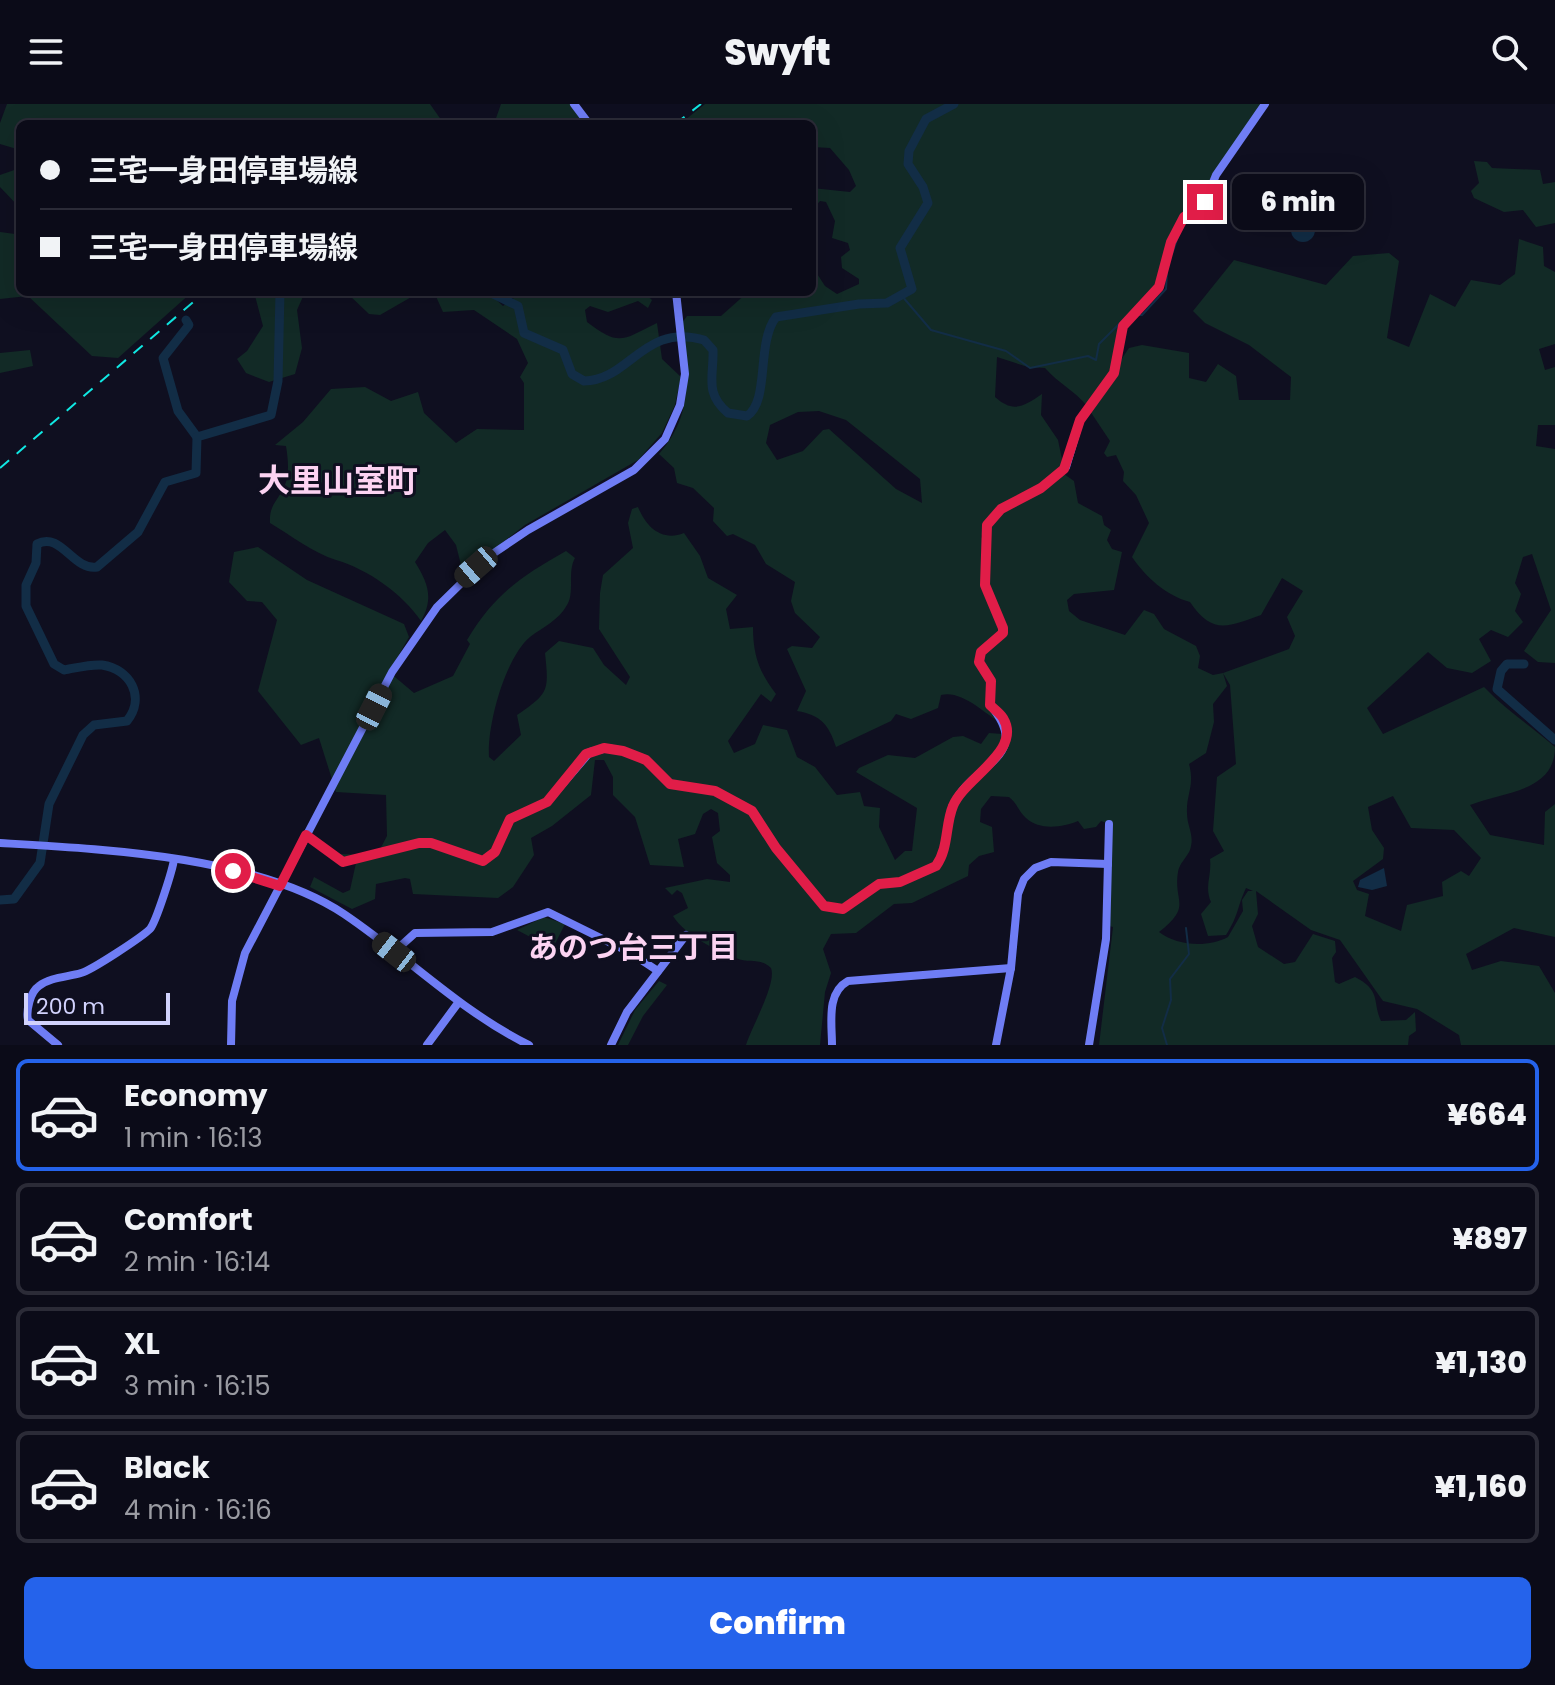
<!DOCTYPE html>
<html lang="en">
<head>
<meta charset="utf-8">
<style>
	:root { --surface:#0b0b18; --page:#191925; --text:#f1f3f6; --muted:#9a9ba2; --line:#2b2b37; --accent:#2563eb }
	body { margin:0; font-family:Poppins,"Noto Sans JP",sans-serif; background:var(--page); color:var(--text); height:100vh; display:flex; flex-direction:column; font-size:30px; white-space:nowrap }
	* { box-sizing:border-box; margin:0 }
	p { font-size:26px; color:var(--muted) }
	.icon { flex:none; width:44px; height:44px; fill:none; stroke:currentColor; stroke-width:2; stroke-linecap:round; stroke-linejoin:round }
	.map { position:relative; height:941px; overflow:hidden }
	.panel { display:flex; flex-direction:column; background:var(--surface); flex:1 }
	.panel>* { flex:none }
	.guide { position:absolute; left:16px; top:16px; width:800px; height:176px; border-radius:12px; box-shadow:0 8px 32px #0002,0 0 0 2px var(--line); display:grid; align-content:center; height:176px; padding:0 24px; background:var(--surface) }
	.scale { position:absolute; left:24px; bottom:20px; width:146px; box-sizing:border-box; padding-left:8px; border:4px solid #d1d2fc; border-top:0; font-size:22px; line-height:28px; white-space:nowrap; color:#d1d2fc; -webkit-text-stroke:6px #0f0f20; paint-order:stroke }
	.end { position:absolute; width:36px; height:36px; margin:-18px; border:10px solid #e11d48; background:#fff; box-shadow:0 0 0 4px #fff }
	.from { border-radius:50% }
	.bubble { position:absolute; height:56px; border-radius:12px; background:var(--surface); box-shadow:0 8px 32px #0002,0 0 0 2px var(--line); font-size:26px; font-weight:800; line-height:56px; text-align:center }
	.car { position:absolute; width:24px; height:48px; margin:-24px -12px; border-radius:10px; box-shadow:0 0 6px 2px #0007; background:linear-gradient(#222 24%,#8ab4d8 0 40%,#222 0 76%,#8ab4d8 0 86%,#222 0) }
	.guide b { display:flex; align-items:center; gap:28px; height:76px; font-size:30px }
	.guide b+b { border-top:2px solid var(--line) }
	.guide i { width:20px; height:20px; background:var(--text) }
	ul { padding:14px 0 0; list-style:none }
	li { display:flex; align-items:center; gap:24px; height:112px; margin:0 16px 12px; padding:0 8px; border:4px solid var(--line); border-radius:12px }
	li div { flex:1 }
	li b { display:block; font-size:30px }
	li em { font-style:normal; font-weight:800 }
	li.on { border-color:var(--accent) }
	li>.icon { width:72px; height:72px; stroke-width:1.5 }
	.primary-button { display:flex; gap:16px; margin-top:auto; padding:16px 24px }
	.primary-button a { flex:1; height:92px; border-radius:12px; background:var(--accent); color:#fff; font-size:32px; font-weight:800; line-height:92px; text-align:center }
	header { display:flex; justify-content:space-between; align-items:center; height:104px; padding:0 24px; background:var(--surface); font-size:36px; font-weight:800 }
	.map>svg:first-child { display:block }
	.green { fill:#122a26; fill-rule:evenodd }
	.water { fill:#122d46 }
	.lines { fill:none; stroke-linecap:round; stroke-linejoin:round }
	.stream { stroke:#122d46; stroke-width:2 }
	.river { stroke:#122d46; stroke-width:9 }
	.secondary { stroke:#6f7df5; stroke-width:8 }
	.rail { stroke:#10e8e3; stroke-width:2; stroke-dasharray:12 10; stroke-linecap:butt }
	.route { stroke:#e11d48; stroke-width:10 }
	.labels { text-anchor:middle; dominant-baseline:central; stroke-width:6; stroke-linejoin:round; paint-order:stroke }
	.neighbourhood-label { font-size:30px; font-weight:bold; fill:#fcd3f2; stroke:#0f0f20 }
	.quarter-label { font-size:32px; font-weight:bold; fill:#fcd3f2; stroke:#0f0f20 }
</style>
</head>
<body>
<header><svg class="icon" aria-label="menu" viewBox="0 0 24 24"><path d="M4 6h16M4 12h16M4 18h16"/></svg>Swyft<svg class="icon" aria-label="search" viewBox="0 0 24 24"><circle cx="10" cy="10" r="6"/><path d="M15 15l6 6"/></svg></header>
<div class="map">
<svg width="1555" height="941" viewBox="0 0 1555 941">
	<rect width="100%" height="100%" fill="#0f0f20"/>
	<g class="green">
		<polygon points="7,0 430,0 444,20 20,20 20,46 0,40 0,19"/>
		<polygon points="501,0 570,0 584,20 494,20"/>
		<path d="M 705,0 L 1261,0 L 1200,100 L 1182,113 L 1170,130 L 1157,178 L 1149,191 L 1123,215 L 1110,271 L 1087,302 C 1074,286 1059,280 1045,264 L 1028,263 L 997,253 L 995,293 C 1013,309 1023,303 1042,290 L 1041,311 L 1058,336 L 1063,360 L 1047,377 L 986,417 L 981,434 L 998,410 L 1064,370 L 1074,377 L 1078,399 L 1102,412 L 1104,421 L 1111,426 L 1107,436 L 1112,445 L 1122,448 L 1114,486 L 1074,490 L 1067,496 L 1069,507 L 1080,516 L 1125,531 L 1144,506 L 1154,510 L 1164,525 L 1196,542 L 1200,552 L 1198,564 L 1213,571 L 1223,569 L 1227,582 L 1213,600 L 1214,618 L 1206,649 L 1189,660 C 1195,682 1186,690 1187,709 C 1187,723 1195,731 1190,746 C 1187,753 1179,760 1178,768 C 1173,799 1193,801 1159,828 C 1177,842 1208,844 1228,833 L 1243,807 L 1242,796 L 1248,787 L 1253,787 L 1246,784 C 1237,803 1239,811 1226,831 L 1208,832 L 1201,810 L 1211,798 C 1204,782 1212,772 1210,755 L 1224,747 L 1213,727 L 1217,673 L 1236,660 L 1230,581 L 1223,569 L 1289,545 L 1295,532 L 1287,513 L 1303,487 L 1282,474 L 1261,511 C 1228,523 1212,531 1190,498 C 1165,491 1146,473 1132,453 L 1149,419 L 1136,391 L 1123,377 L 1124,368 L 1116,351 L 1107,353 L 1104,349 L 1110,337 L 1090,307 C 1108,288 1114,264 1129,244 L 1142,241 L 1189,249 L 1189,274 L 1206,278 L 1218,260 L 1236,272 L 1239,296 L 1290,296 L 1291,273 L 1249,241 L 1205,219 L 1193,207 L 1234,156 L 1326,181 L 1353,152 L 1389,149 L 1399,157 L 1387,234 L 1409,243 L 1430,190 L 1455,203 L 1471,176 L 1500,181 L 1515,170 L 1519,135 L 1543,143 L 1544,162 L 1555,168 L 1555,240 L 1539,245 L 1545,266 L 1555,263 L 1555,321 L 1538,321 L 1536,342 L 1555,345 L 1555,559 L 1538,558 L 1524,547 L 1551,506 L 1532,450 L 1523,453 L 1515,479 L 1521,490 L 1515,507 L 1523,518 L 1508,533 L 1491,526 L 1479,535 L 1491,557 L 1472,569 L 1447,564 L 1428,548 L 1367,604 L 1383,630 L 1484,583 C 1506,606 1531,622 1555,643 C 1555,688 1503,688 1470,701 L 1490,731 L 1544,741 L 1545,708 L 1555,700 L 1555,833 L 1514,824 L 1466,850 L 1472,866 L 1501,857 L 1539,862 L 1555,889 L 1555,941 L 1461,941 L 1459,931 L 1417,905 L 1383,897 L 1340,836 L 1311,826 L 1256,787 L 1258,810 L 1252,822 L 1258,843 L 1284,860 L 1295,858 L 1313,830 L 1335,837 L 1336,848 L 1332,854 L 1335,878 L 1339,880 L 1355,873 C 1382,887 1372,898 1381,917 L 1406,916 L 1415,908 L 1416,927 L 1409,932 L 1408,941 L 1099,941 L 1113,823 L 1109,822 L 1110,720 L 1101,717 L 1096,723 L 1084,725 L 1078,717 C 1063,723 1040,727 1026,714 C 1019,708 1017,699 1009,693 L 991,692 L 981,705 L 980,718 L 992,723 L 994,748 L 979,752 L 969,761 L 968,772 L 912,799 L 894,800 L 856,829 L 831,830 L 823,845 L 831,869 L 825,888 L 820,941 L 746,941 C 752,922 777,879 771,864 C 760,853 749,860 736,854 C 715,846 685,831 673,812 L 688,804 L 682,789 L 677,786 L 672,791 L 665,784 L 707,775 L 730,778 L 730,771 L 717,759 L 712,733 L 720,727 L 718,709 L 711,705 L 703,710 L 695,730 L 678,735 L 684,763 L 650,761 L 635,713 L 613,691 L 613,673 L 604,656 L 595,656 L 591,691 L 552,722 L 531,734 L 534,751 L 513,783 L 498,794 L 413,790 L 410,775 L 405,774 L 376,780 L 375,795 L 352,805 L 310,783 L 314,773 L 343,789 L 350,786 L 356,759 L 338,750 L 377,751 L 387,732 L 386,691 L 336,688 L 319,634 L 301,641 L 258,587 L 277,516 L 262,498 L 247,497 L 229,478 L 234,448 L 258,443 L 307,476 L 404,520 L 409,533 L 389,568 L 414,589 L 453,572 L 470,540 L 467,536 C 494,491 520,473 566,447 L 575,454 C 567,468 575,488 567,501 C 559,516 543,523 530,533 C 505,554 487,621 489,653 L 494,657 L 521,631 L 517,611 C 549,589 549,587 545,549 L 559,537 L 593,544 L 604,561 L 626,581 L 630,573 L 599,525 L 600,489 L 603,471 L 633,444 L 628,419 L 632,405 L 638,403 C 646,423 662,438 684,429 L 700,452 L 708,474 L 737,491 L 726,505 L 730,525 L 753,523 C 753,551 759,568 776,590 L 771,598 L 761,590 L 728,637 L 734,649 L 755,640 L 763,621 L 787,626 L 797,653 L 815,663 L 837,691 L 860,688 L 864,702 L 880,704 L 879,723 L 895,756 L 905,747 L 912,747 L 917,704 L 856,668 L 859,664 L 888,651 L 915,654 L 953,633 L 963,632 L 981,640 L 989,629 L 1002,630 L 1002,620 C 984,609 962,586 941,591 L 938,604 L 911,615 L 896,610 L 891,617 L 836,643 C 829,621 821,611 797,607 L 806,587 L 787,545 L 792,542 L 812,544 L 820,533 L 795,509 L 791,497 L 795,478 L 766,460 L 755,441 L 733,430 L 727,432 L 713,417 L 714,404 L 693,384 L 677,379 L 674,364 L 659,350 C 695,309 687,270 682,219 L 687,212 L 721,212 L 748,188 L 812,188 L 812,162 L 825,182 L 837,190 L 859,180 L 859,175 L 842,164 L 841,153 L 850,146 L 848,139 L 832,134 L 835,117 L 826,98 L 820,97 L 812,106 L 812,84 L 850,88 L 856,82 L 849,66 L 830,44 L 812,43 L 812,20 L 680,20 ZM 819,307 L 846,316 L 920,375 L 922,399 L 896,385 L 829,325 L 823,326 L 803,347 L 777,356 L 766,339 L 770,321 L 798,308 ZM 1393,692 L 1411,724 L 1454,726 L 1481,754 L 1469,772 L 1461,767 L 1442,778 L 1443,792 L 1407,801 L 1401,827 L 1365,812 L 1369,790 L 1357,786 L 1353,777 L 1383,755 L 1384,744 L 1372,726 L 1368,703 Z"/>
		<polygon points="1474,57 1487,58 1492,64 1540,66 1543,80 1555,78 1555,119 1536,123 1523,106 1504,108 1474,94 1471,87 1479,79"/>
		<polygon points="20,64 20,104 0,83 0,71"/>
		<polygon points="20,121 20,188 192,188 118,254 92,252 28,192 0,195 0,128 15,130"/>
		<polygon points="254,188 305,188 297,206 302,244 295,270 269,278 246,269 237,255 247,247 263,222"/>
		<polygon points="346,188 420,188 380,211 369,210"/>
		<path d="M 434,188 L 488,188 L 503,202 L 522,188 L 643,188 L 652,196 L 648,204 L 638,197 L 608,208 L 590,202 L 585,206 L 587,218 C 620,243 622,236 657,219 L 662,255 L 681,273 L 675,301 L 662,329 L 638,356 L 525,421 L 463,469 L 456,441 L 445,426 L 428,439 L 415,458 C 428,479 434,494 421,517 C 402,489 367,465 336,456 C 314,449 290,431 270,419 C 269,401 277,398 284,383 C 290,371 288,355 286,342 L 275,341 L 303,318 L 331,285 L 365,283 L 391,297 L 418,288 L 424,309 L 456,339 L 477,325 L 524,326 L 524,279 L 520,273 L 528,259 L 517,235 L 474,206 L 443,208 Z"/>
		<polygon points="30,246 33,262 0,269 0,249"/>
		<polygon points="544,813 565,820 547,856 531,847 536,836 517,826"/>
		<polygon points="659,877 667,881 643,912 628,941 618,941 635,906"/>
	</g>
	<g class="water">
		<circle cx="1303" cy="126" r="12"/>
		<polygon points="1384,764 1387,782 1372,786 1358,783 1360,776"/>
	</g>
	<g class="lines">
		<g class="stream">
			<polyline points="1172,150 1179,130"/>
			<polyline points="902,192 931,226 1006,247 1030,264 1088,252 1096,256 1099,240 1126,213"/>
			<polyline points="1135,211 1142,211 1166,185 1167,167"/>
			<polyline points="1167,941 1162,924 1171,896 1170,875 1189,850 1186,824"/>
		</g>
		<g class="river">
			<path d="M 489,188 L 518,202 L 524,229 L 563,246 L 572,270 L 584,277 C 629,277 644,218 704,236 L 713,246 C 714,272 704,289 728,309 L 747,312 C 770,297 756,239 776,213 L 859,200 L 887,199 L 912,185 L 900,144 L 928,99 L 923,83 L 908,60 L 909,47 L 926,15 L 954,0"/>
			<polyline points="186,216 189,221 163,254 178,307 197,333"/>
			<polyline points="1524,560 1507,560 1501,567 1497,585 1555,636"/>
			<path d="M 0,796 L 14,795 L 40,759 L 49,700 L 83,631 L 94,621 L 127,617 C 146,593 130,565 102,561 C 90,560 76,564 64,566 L 54,560 L 26,502 L 26,481 L 36,459 L 37,440 C 61,427 73,467 97,463 L 138,428 L 165,378 L 196,369 L 197,333 L 271,311 L 278,277 L 280,188"/>
		</g>
		<g class="secondary">
			<polyline points="574,0 589,20"/>
			<path d="M 306,731 L 343,758 L 419,739 L 431,739 L 483,757 L 495,748 L 510,715 L 547,698 L 590,648 L 607,644 L 623,647 L 646,656 L 670,680 L 715,687 L 752,707 L 776,744 L 824,802 L 843,805 L 879,780 L 900,778 L 936,762 C 949,744 945,721 953,702 C 971,659 1035,654 990,601 L 991,577 L 979,558 L 981,548 L 1003,529 L 1003,524 L 985,481 L 987,421 L 1001,405 L 1041,384 L 1066,363 L 1080,316 L 1114,269 L 1123,222 L 1159,183 L 1171,138 L 1182,117 L 1205,98 L 1216,71 L 1265,0"/>
			<path d="M 0,739 C 103,745 257,752 344,810 C 408,853 460,907 529,941"/>
			<polyline points="394,848 415,829 492,828 548,808 629,848 658,867"/>
			<path d="M 58,941 L 28,916 C 26,907 30,888 39,882 C 50,873 68,873 81,869 C 92,866 142,833 150,825 C 156,818 173,765 174,755"/>
			<polyline points="231,941 232,897 245,849 392,568 437,503 488,453 528,426 634,366 665,335 680,301 685,270 676,188"/>
			<polyline points="427,941 458,899"/>
			<polyline points="611,941 627,908 686,831"/>
			<path d="M 832,941 C 832,919 826,889 848,877 L 1011,864"/>
			<polyline points="996,941 1011,864 1018,790 1024,775 1035,764 1051,758 1108,760"/>
			<polyline points="1089,941 1106,835 1109,720"/>
		</g>
		<g class="rail">
			<polyline points="675,20 701,0"/>
			<polyline points="0,364 205,188"/>
		</g>
	</g>
	<g class="lines">
		<path class="route" d="M 233,767 L 280,782 L 306,731 L 343,758 L 419,739 L 431,739 L 483,757 L 495,748 L 510,715 L 547,698 L 586,650 L 604,644 L 623,647 L 646,656 L 670,680 L 715,687 L 752,707 L 776,744 L 824,802 L 843,805 L 879,780 L 900,778 L 936,762 C 949,744 945,721 953,702 C 964,674 1023,647 1003,614 C 1000,609 994,605 990,601 L 991,577 L 979,558 L 981,548 L 1003,529 L 1003,524 L 985,481 L 987,421 L 1001,405 L 1041,384 L 1064,365 L 1080,316 L 1114,269 L 1123,222 L 1159,183 L 1171,138 L 1184,113 L 1205,98"/>
	</g>
	<g class="labels">
		<g class="neighbourhood-label">
			<text x="633" y="843">あのつ台三丁目</text>
		</g>
		<g class="quarter-label">
			<text x="338" y="376">大里山室町</text>
		</g>
	</g>
</svg>
<div class="scale">200 m</div>
<i class="end from" style="left:233px;top:767px"></i>
<i class="end" style="left:1205px;top:98px"></i>
<div class="bubble" style="left:1232px;top:70px;width:132px">6 min</div>
<i class="car" style="left:476px;top:463px;rotate:229deg"></i>
<i class="car" style="left:374px;top:603px;rotate:27deg"></i>
<i class="car" style="left:394px;top:848px;rotate:308deg"></i>
<div class="guide">
<b><i class="from"></i>三宅一身田停車場線</b>
<b><i></i>三宅一身田停車場線</b>
</div>
</div>
<section class="panel">
<ul>
<li class="on"><svg class="icon" aria-label="car" viewBox="0 0 24 24"><path d="M5 17H2v-5l4-1 3-4h7l3 4 3 1v5h-3M9 17h6M6 11h13"/><circle cx="7" cy="17" r="2"/><circle cx="17" cy="17" r="2"/></svg><div><b>Economy</b><p>1 min · 16:13</p></div><em>¥664</em></li>
<li><svg class="icon" aria-label="car" viewBox="0 0 24 24"><path d="M5 17H2v-5l4-1 3-4h7l3 4 3 1v5h-3M9 17h6M6 11h13"/><circle cx="7" cy="17" r="2"/><circle cx="17" cy="17" r="2"/></svg><div><b>Comfort</b><p>2 min · 16:14</p></div><em>¥897</em></li>
<li><svg class="icon" aria-label="car" viewBox="0 0 24 24"><path d="M5 17H2v-5l4-1 3-4h7l3 4 3 1v5h-3M9 17h6M6 11h13"/><circle cx="7" cy="17" r="2"/><circle cx="17" cy="17" r="2"/></svg><div><b>XL</b><p>3 min · 16:15</p></div><em>¥1,130</em></li>
<li><svg class="icon" aria-label="car" viewBox="0 0 24 24"><path d="M5 17H2v-5l4-1 3-4h7l3 4 3 1v5h-3M9 17h6M6 11h13"/><circle cx="7" cy="17" r="2"/><circle cx="17" cy="17" r="2"/></svg><div><b>Black</b><p>4 min · 16:16</p></div><em>¥1,160</em></li>
</ul>
<div class="primary-button"><a>Confirm</a></div>
</section>
</body>
</html>
